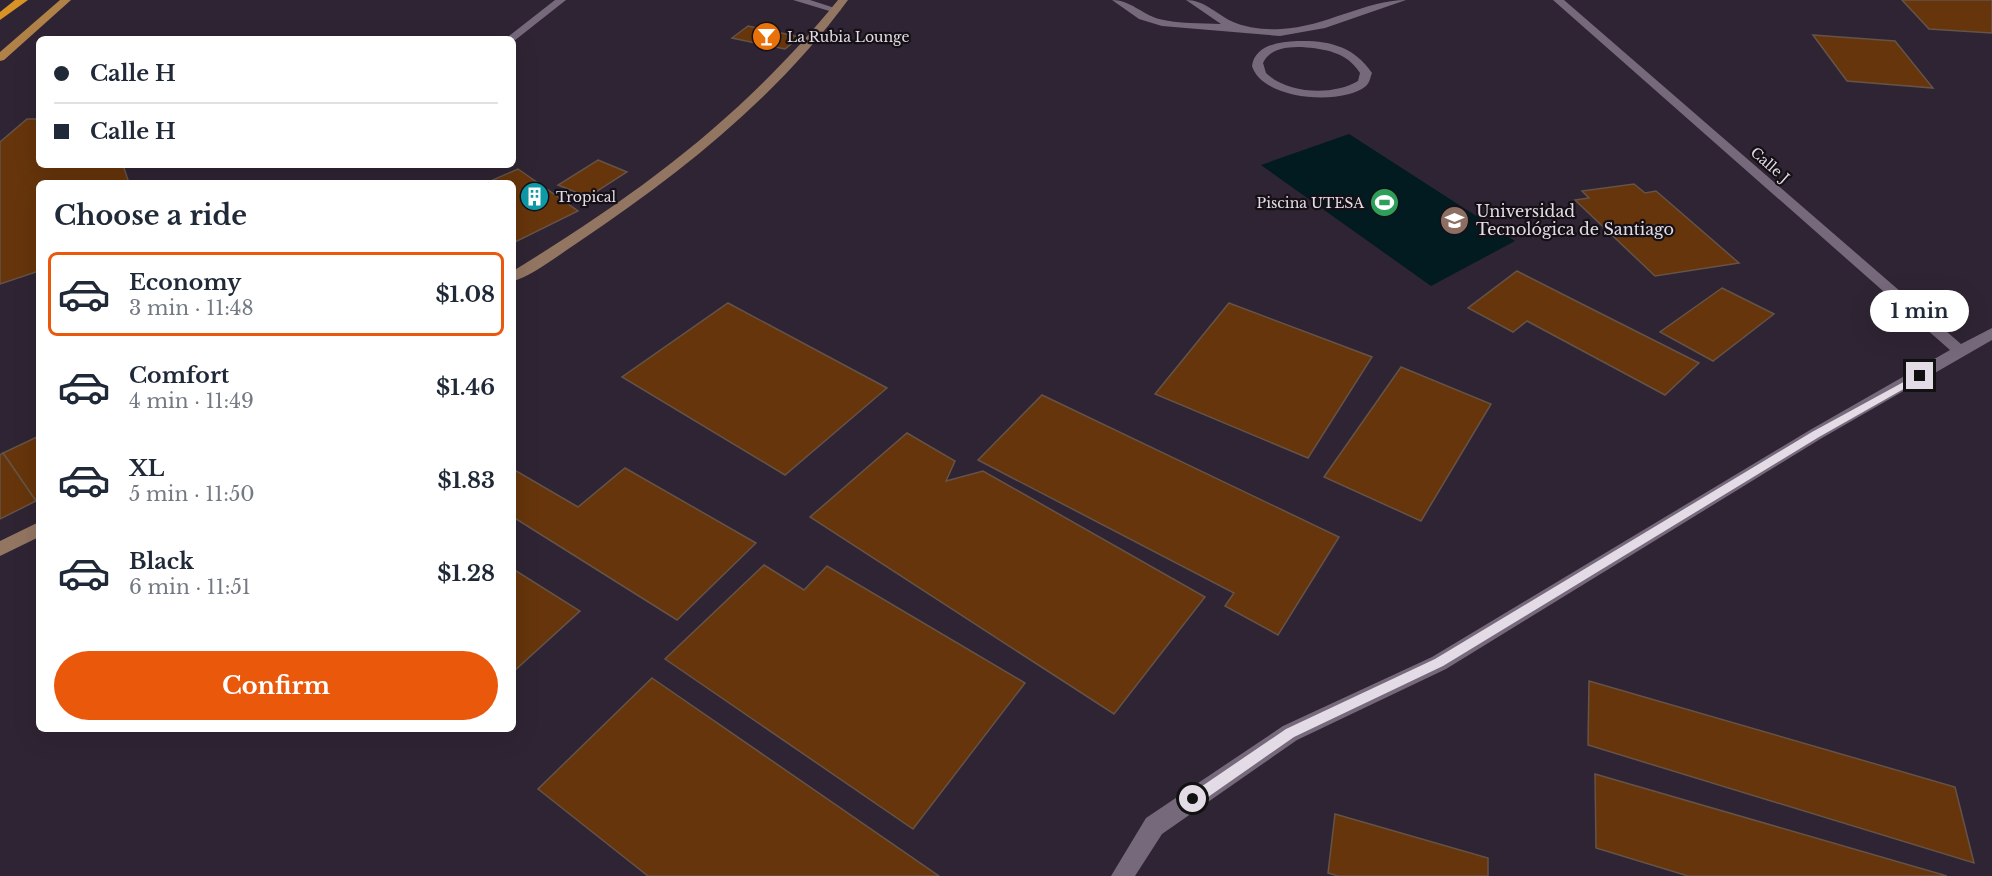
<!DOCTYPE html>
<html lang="en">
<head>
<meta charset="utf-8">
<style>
	:root { --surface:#fff; --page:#f6f6f7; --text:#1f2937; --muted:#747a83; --line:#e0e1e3; --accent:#ea580c }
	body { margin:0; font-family:"Libre Baskerville",serif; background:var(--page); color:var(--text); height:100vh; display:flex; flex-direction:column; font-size:22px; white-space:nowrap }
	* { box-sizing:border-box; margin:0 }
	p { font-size:20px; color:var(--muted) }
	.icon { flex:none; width:33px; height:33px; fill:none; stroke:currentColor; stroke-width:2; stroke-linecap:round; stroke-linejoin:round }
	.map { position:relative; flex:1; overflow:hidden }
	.side { position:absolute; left:36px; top:180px; width:480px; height:552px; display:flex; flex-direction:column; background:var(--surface); border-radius:9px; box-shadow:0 6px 24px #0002 }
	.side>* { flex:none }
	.hud { position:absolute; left:36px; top:36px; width:480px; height:132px; border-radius:9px; box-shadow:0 6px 24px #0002; display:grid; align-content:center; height:132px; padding:0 18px; background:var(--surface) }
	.end { position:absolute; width:27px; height:27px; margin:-14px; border:8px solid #e3dbe5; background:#111; box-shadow:0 0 0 3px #111 }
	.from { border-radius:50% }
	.bubble { position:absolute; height:42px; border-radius:21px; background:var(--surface); box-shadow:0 6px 24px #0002; font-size:20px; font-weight:700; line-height:42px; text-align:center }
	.hud b { display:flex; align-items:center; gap:21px; height:57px; font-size:22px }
	.hud b+b { border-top:2px solid var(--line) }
	.hud i { width:15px; height:15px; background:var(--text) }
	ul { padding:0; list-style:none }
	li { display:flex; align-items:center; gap:18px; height:84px; margin:0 12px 9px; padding:0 6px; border:3px solid transparent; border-radius:9px }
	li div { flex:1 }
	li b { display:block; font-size:22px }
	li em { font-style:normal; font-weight:700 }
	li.current { border-color:var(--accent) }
	li>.icon { width:54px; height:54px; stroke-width:1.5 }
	h2 { padding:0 18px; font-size:27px; line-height:72px }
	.primary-button { display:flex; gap:12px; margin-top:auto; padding:12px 18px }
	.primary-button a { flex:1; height:69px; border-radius:36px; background:var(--accent); color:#fff; font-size:24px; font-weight:700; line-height:69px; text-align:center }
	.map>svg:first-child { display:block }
	.water { fill:#011b20 }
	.building { fill:#66350b; stroke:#655347; stroke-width:1.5 }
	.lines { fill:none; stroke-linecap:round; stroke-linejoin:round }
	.service { fill:#76697b; fill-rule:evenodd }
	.minor { fill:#76697b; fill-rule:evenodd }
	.secondary { fill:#937662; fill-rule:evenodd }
	.primary { fill:#b08248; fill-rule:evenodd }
	.motorway { fill:#d79326; fill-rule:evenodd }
	.route { fill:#e3dbe5 }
	.labels { text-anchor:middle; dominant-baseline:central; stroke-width:4.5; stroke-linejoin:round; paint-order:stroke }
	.far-poi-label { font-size:14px; fill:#e3dbe5; stroke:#151016; text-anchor:start }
	.far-street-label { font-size:14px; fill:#e3dbe5; stroke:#151016 }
	.poi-label { font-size:16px; fill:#e3dbe5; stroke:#151016; text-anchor:start }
</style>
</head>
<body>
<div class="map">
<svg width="1992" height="876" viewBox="0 0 1992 876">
	<rect width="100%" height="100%" fill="#2f2433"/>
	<polygon class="water" points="1349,134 1515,241 1431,286 1261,165"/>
	<g class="building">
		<polygon points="1902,0 1992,0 1992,33 1929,29"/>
		<polygon points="748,26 800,37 785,49 732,38"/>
		<polygon points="1813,35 1895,41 1933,88 1847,81"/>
		<polygon points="27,119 39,119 39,165 123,165 129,183 39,183 39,271 0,284 0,142"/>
		<polygon points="598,160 627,172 588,197 558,185"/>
		<polygon points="518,169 578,211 513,243 513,183 486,183"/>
		<polygon points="1634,184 1645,193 1656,191 1739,263 1655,276 1575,200 1589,198 1582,191"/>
		<polygon points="1517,271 1576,301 1699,363 1665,395 1527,321 1513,332 1468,308"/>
		<polygon points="1722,288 1774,314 1713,361 1660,332"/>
		<polygon points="728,303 887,388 785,475 622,377"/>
		<polygon points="1229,303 1372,357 1308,458 1155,394"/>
		<polygon points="1401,367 1491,404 1421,521 1324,477"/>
		<polygon points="1042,395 1339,537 1278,635 1225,606 1234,593 978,460"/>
		<polygon points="907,433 955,461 946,481 983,471 1205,597 1114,714 810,517"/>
		<polygon points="39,436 39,499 36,501 3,453"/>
		<polygon points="3,453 36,501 0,519 0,455"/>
		<polygon points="625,468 756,543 677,620 513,517 513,469 578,507"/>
		<polygon points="764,565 804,590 827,566 1025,683 913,829 665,659"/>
		<polygon points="513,569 580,611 513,672"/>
		<polygon points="652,678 939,876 648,876 538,789"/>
		<polygon points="1589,681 1955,787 1974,863 1588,745"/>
		<polygon points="1595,774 1947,876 1688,876 1596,848"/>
		<polygon points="1335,814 1488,858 1488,876 1338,876 1328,873"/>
	</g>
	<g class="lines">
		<g class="service">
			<path d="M 1112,0 C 1130,0 1142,14 1159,19 C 1178,24 1201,23 1221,24 L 1186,0 C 1204,0 1215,13 1231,21 C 1246,28 1264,30 1281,29 C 1325,27 1366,0 1406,0 L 1325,28 L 1280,36 L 1162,26 L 1139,19 Z"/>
			<path d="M 1297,41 C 1328,40 1354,46 1372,73 C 1370,78 1370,82 1366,86 C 1342,106 1262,100 1252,66 C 1255,45 1279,42 1297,41 ZM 1302,47 C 1325,49 1347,52 1360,73 L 1358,81 C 1333,96 1288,94 1266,73 L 1263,63 C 1270,48 1287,47 1302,47 Z"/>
		</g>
		<g class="minor">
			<polygon points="555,0 566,0 514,41 513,39 505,39"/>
			<polygon points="793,0 810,0 841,10 836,13"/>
			<polygon points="1553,0 1564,0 1961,344 1992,328 1992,340 1822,438 1446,669 1297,740 1162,834 1135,876 1111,876 1146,818 1283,726 1432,657 1810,430 1950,350"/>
		</g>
		<g class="secondary">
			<path d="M 838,0 L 848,0 C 776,98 680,174 580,241 C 563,252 531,277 513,281 L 513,271 C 640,193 743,117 838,0 Z"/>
			<polygon points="39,522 39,537 0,556 0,541"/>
		</g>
		<polygon class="primary" points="60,0 71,0 4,60 0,61 0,52"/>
		<polygon class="motorway" points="15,0 28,0 0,20 0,12"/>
	</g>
	<polygon class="route" points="1920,373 1923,374 1923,378 1819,437 1443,666 1294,737 1198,804 1189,804 1187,799 1189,795 1286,729 1435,659 1812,432"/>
	<defs>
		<symbol id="bar-disc" viewBox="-11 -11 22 22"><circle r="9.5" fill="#e8710a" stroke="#151016"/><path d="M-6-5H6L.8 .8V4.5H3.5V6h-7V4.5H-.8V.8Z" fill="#fff"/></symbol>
		<symbol id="building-disc" viewBox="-11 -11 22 22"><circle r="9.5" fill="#0f9aa8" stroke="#151016"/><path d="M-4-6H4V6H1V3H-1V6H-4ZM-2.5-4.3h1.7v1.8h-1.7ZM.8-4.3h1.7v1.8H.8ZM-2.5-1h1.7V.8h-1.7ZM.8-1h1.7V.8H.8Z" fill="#fff"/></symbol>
		<symbol id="stadium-disc" viewBox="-11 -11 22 22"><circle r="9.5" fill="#2e9e5b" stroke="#151016"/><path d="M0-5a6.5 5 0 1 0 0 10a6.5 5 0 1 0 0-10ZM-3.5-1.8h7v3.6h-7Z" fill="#fff"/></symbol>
		<symbol id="university-disc" viewBox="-11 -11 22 22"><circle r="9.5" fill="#8d6e63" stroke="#151016"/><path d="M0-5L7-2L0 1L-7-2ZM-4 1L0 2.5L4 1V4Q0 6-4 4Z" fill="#fff"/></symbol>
	</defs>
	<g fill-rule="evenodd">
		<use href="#bar-disc" x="750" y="20" width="33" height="33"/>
		<use href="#building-disc" x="518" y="180" width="33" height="33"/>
		<use href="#stadium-disc" x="1368" y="186" width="33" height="33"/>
		<use href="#university-disc" x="1438" y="204" width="33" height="33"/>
	</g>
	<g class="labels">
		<g class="far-poi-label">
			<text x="787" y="37">La Rubia Lounge</text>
			<text x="556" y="197">Tropical</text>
			<text x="1364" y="203" text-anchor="end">Piscina UTESA</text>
		</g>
		<g class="far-street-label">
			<text transform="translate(1770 165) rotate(41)">Calle J</text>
		</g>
		<g class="poi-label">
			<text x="1476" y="211">Universidad<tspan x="1476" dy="18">Tecnológica de Santiago</tspan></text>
		</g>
	</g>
</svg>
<i class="end from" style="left:1193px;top:799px"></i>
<i class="end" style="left:1920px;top:376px"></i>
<div class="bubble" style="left:1870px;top:290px;width:99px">1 min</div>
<div class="hud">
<b><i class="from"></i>Calle H</b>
<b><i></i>Calle H</b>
</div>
<section class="side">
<h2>Choose a ride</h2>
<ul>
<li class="current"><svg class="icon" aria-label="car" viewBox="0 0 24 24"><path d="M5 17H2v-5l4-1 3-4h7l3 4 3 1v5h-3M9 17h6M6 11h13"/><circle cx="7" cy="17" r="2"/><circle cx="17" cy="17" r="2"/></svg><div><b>Economy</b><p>3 min · 11:48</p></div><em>$1.08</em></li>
<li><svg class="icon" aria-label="car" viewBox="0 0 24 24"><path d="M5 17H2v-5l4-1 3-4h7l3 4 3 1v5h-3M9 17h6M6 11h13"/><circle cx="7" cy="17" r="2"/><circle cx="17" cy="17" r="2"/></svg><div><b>Comfort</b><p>4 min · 11:49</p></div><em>$1.46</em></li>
<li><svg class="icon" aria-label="car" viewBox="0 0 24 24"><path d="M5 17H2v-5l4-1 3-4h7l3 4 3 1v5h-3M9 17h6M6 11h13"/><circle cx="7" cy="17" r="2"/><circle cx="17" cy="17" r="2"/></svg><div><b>XL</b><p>5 min · 11:50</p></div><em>$1.83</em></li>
<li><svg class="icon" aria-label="car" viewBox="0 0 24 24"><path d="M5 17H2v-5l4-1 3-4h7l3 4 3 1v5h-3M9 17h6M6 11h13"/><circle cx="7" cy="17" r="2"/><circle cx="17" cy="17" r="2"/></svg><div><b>Black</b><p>6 min · 11:51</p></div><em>$1.28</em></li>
</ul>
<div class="primary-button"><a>Confirm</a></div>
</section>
</div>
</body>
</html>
